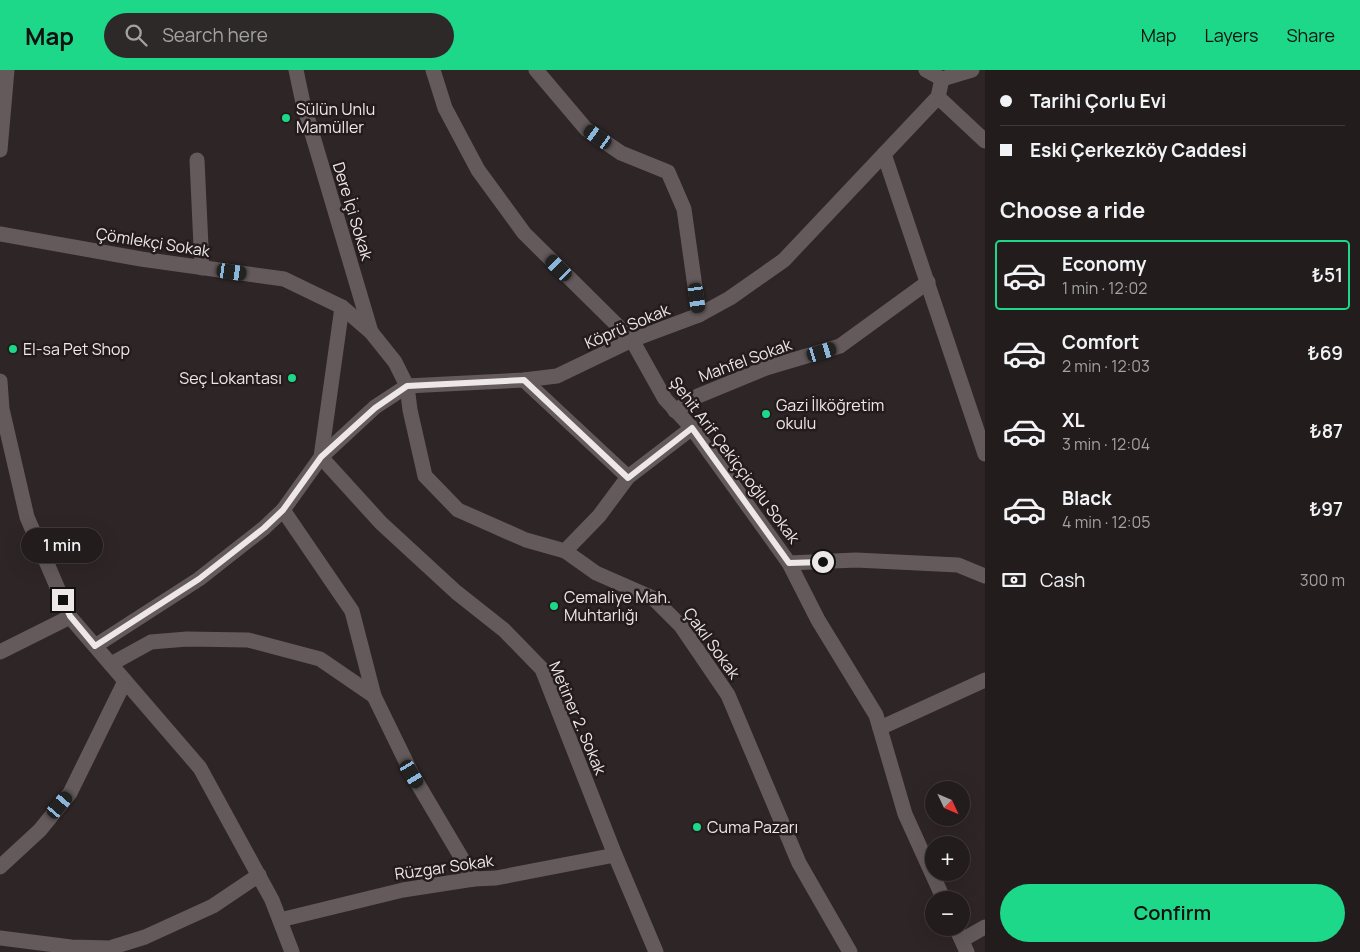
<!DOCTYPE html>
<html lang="en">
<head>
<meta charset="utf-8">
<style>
	:root { --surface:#221c1c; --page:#2e2929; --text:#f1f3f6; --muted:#a2a1a3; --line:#3f3a3b; --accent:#1dd888 }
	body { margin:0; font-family:Manrope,sans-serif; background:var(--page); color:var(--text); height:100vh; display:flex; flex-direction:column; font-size:19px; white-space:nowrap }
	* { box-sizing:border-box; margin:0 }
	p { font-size:16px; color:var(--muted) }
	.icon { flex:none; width:28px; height:28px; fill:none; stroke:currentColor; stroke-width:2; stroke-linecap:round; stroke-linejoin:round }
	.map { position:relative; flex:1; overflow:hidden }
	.sheet { display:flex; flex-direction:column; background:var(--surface); width:375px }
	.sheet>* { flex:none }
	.guide { display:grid; align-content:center; height:110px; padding:0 15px; background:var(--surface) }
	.needle { width:32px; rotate:134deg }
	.buttons { position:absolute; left:925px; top:711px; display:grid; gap:10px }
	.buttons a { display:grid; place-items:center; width:45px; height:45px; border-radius:50%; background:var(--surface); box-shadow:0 5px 20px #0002,0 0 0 1px var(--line); font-size:25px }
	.end { position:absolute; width:22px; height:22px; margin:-11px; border:6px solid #ede7e8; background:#111; box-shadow:0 0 0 2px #111 }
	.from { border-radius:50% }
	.bubble { position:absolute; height:35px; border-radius:18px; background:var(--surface); box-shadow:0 5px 20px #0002,0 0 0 1px var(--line); font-size:16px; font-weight:600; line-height:35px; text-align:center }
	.car { position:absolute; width:15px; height:30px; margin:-15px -8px; border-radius:6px; box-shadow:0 0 4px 1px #0007; background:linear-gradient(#222 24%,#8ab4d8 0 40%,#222 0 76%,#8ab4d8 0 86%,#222 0) }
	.guide b { display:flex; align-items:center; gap:18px; height:48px; font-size:19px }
	.guide b+b { border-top:1px solid var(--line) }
	.guide i { width:12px; height:12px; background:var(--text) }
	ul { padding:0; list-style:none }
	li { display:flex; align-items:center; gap:15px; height:70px; margin:0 10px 8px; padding:0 5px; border:2px solid transparent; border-radius:5px }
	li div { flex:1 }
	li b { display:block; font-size:19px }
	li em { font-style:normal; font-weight:600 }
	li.active { border-color:var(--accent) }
	li>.icon { width:45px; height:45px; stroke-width:1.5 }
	h2 { padding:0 15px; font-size:22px; line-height:60px }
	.pay { display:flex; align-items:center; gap:12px; height:55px; padding:0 15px; font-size:19px }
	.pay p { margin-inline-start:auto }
	.action { display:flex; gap:10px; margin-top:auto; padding:10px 15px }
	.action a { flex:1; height:58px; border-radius:30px; background:var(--accent); color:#111; font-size:20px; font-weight:600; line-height:58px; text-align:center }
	header { display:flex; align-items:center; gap:30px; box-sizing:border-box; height:70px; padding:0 25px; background:var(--accent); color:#111 }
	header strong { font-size:24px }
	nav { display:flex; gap:28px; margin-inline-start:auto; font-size:18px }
	.search { width:350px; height:45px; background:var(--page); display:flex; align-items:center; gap:12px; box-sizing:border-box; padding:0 18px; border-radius:28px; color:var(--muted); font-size:19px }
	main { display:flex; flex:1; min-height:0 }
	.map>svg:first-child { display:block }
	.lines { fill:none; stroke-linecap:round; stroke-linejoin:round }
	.minor { stroke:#645a5b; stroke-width:15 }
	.route { stroke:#ede7e8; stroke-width:6 }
	.poi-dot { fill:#1dd888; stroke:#241b1d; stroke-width:2 }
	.labels { text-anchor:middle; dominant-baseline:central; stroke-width:5; stroke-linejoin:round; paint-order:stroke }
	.poi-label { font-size:16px; fill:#ede7e8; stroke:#241b1d; text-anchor:start }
	.street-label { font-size:16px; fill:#ede7e8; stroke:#241b1d }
</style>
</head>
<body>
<header>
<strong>Map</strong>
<div class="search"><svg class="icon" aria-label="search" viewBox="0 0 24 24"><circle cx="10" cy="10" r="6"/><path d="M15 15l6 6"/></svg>Search here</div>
<nav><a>Map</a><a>Layers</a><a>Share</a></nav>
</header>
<main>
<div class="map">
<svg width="985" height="882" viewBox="0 0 985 882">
	<rect width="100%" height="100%" fill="#2e2526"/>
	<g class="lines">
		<g class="minor">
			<polyline points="296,0 303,33 371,262"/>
			<polyline points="433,0 445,38 478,100 524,163 632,270 665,329 692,358 789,493 818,550 876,645 905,744 944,830"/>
			<polyline points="536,0 586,59 621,83 668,102 684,139 699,245"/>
			<polyline points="926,0 942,9"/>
			<polyline points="942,9 972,0"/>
			<polyline points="938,27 985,71"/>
			<polyline points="0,80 7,0"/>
			<polyline points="884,84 985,384"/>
			<polyline points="197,90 202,198"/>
			<polyline points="0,164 141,189 284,209 342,237 371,262 395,292 407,316 410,340 425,406 458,440 526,470 565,481 596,503 653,528 681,556 728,625 799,793 850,882"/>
			<polyline points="342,237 321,387 381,453 456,522 504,560 542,599 615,785 656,882"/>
			<polyline points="524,310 628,407"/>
			<polyline points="0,311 2,339 27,447 70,547 200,698 272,830 292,882"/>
			<polyline points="407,316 524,310 557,306 632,270 699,245 730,228 784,190 938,27 942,9"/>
			<polyline points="675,341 698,326 766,298 840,276 928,212"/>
			<polyline points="283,440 352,541 374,626 412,704 474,809"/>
			<polyline points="565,481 599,446 628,407 692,358"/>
			<polyline points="789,493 856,490 958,495 985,506"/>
			<polyline points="95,576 199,509 264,458 283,440 321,387 375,337 407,316"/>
			<polyline points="0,582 70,547"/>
			<polyline points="111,594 151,572 187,569 248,570 320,589 374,626"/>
			<polyline points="880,658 985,610"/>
			<polyline points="0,797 40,760 70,723 125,611"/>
			<polyline points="280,850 403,820 474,809 496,808 615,785"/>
			<polyline points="956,858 967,882"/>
			<polyline points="0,868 71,877 110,878 145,867 213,836 259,805"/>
			<polyline points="962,870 985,857"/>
		</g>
	</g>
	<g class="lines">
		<polyline class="route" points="63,530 70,546 95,576 199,509 264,458 283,440 321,387 375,338 407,316 524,310 628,408 692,358 789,493 823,492"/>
	</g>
	<g class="poi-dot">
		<circle cx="286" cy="48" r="5"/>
		<circle cx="13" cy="279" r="5"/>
		<circle cx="292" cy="308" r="5"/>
		<circle cx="766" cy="344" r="5"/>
		<circle cx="554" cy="536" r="5"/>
		<circle cx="697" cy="757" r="5"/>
	</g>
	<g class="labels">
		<g class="poi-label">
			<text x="296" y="39">Sülün Unlu<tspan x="296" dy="18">Mamüller</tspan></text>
			<text x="23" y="279">El-sa Pet Shop</text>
			<text x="282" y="308" text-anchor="end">Seç Lokantası</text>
			<text x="776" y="335">Gazi İlköğretim<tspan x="776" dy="18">okulu</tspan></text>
			<text x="564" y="527">Cemaliye Mah.<tspan x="564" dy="18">Muhtarlığı</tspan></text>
			<text x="707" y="757">Cuma Pazarı</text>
		</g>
		<g class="street-label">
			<text transform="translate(353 141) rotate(73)">Dere İçi Sokak</text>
			<text transform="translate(153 172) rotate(9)">Çömlekçi Sokak</text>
			<text transform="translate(627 256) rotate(-23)">Köprü Sokak</text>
			<text transform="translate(745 290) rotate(-20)">Mahfel Sokak</text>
			<text transform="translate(735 390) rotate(53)">Şehit Arif Çekiççioğlu Sokak</text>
			<text transform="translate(712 573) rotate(54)">Çakıl Sokak</text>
			<text transform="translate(578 648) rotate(67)">Metiner 2. Sokak</text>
			<text transform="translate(444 797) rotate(-8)">Rüzgar Sokak</text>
		</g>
	</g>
</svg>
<div class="buttons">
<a><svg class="needle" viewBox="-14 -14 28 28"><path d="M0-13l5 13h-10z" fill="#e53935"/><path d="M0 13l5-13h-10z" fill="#a2a1a3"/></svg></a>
<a>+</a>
<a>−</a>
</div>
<i class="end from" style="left:823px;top:492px"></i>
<i class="end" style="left:63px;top:530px"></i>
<div class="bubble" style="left:21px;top:458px;width:82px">1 min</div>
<i class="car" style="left:598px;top:67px;rotate:305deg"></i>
<i class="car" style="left:559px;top:198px;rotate:315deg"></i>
<i class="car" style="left:232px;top:202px;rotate:98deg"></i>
<i class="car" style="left:697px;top:228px;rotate:172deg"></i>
<i class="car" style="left:822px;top:282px;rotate:73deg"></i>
<i class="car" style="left:412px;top:704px;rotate:149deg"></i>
<i class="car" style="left:60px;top:735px;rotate:40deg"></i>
</div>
<section class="sheet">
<div class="guide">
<b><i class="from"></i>Tarihi Çorlu Evi</b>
<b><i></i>Eski Çerkezköy Caddesi</b>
</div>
<h2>Choose a ride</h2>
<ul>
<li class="active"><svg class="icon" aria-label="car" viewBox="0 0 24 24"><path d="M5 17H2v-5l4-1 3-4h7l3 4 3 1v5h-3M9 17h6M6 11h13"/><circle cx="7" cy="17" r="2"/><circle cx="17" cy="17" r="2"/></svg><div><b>Economy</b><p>1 min · 12:02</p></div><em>₺51</em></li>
<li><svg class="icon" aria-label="car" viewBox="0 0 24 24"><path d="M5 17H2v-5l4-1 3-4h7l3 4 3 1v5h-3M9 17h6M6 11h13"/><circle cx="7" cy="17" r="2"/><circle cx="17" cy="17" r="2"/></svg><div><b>Comfort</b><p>2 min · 12:03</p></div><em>₺69</em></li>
<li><svg class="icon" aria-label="car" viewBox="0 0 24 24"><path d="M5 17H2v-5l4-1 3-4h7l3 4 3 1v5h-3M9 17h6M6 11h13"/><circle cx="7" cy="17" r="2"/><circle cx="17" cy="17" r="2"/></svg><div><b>XL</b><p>3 min · 12:04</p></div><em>₺87</em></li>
<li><svg class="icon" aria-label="car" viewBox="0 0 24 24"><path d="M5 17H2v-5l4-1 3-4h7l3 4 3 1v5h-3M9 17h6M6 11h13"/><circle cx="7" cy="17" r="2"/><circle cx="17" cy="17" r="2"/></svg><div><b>Black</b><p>4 min · 12:05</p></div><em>₺97</em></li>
</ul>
<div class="pay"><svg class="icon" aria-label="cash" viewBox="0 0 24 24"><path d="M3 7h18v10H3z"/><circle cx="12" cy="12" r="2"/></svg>Cash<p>300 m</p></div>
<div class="action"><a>Confirm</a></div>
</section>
</main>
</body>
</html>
